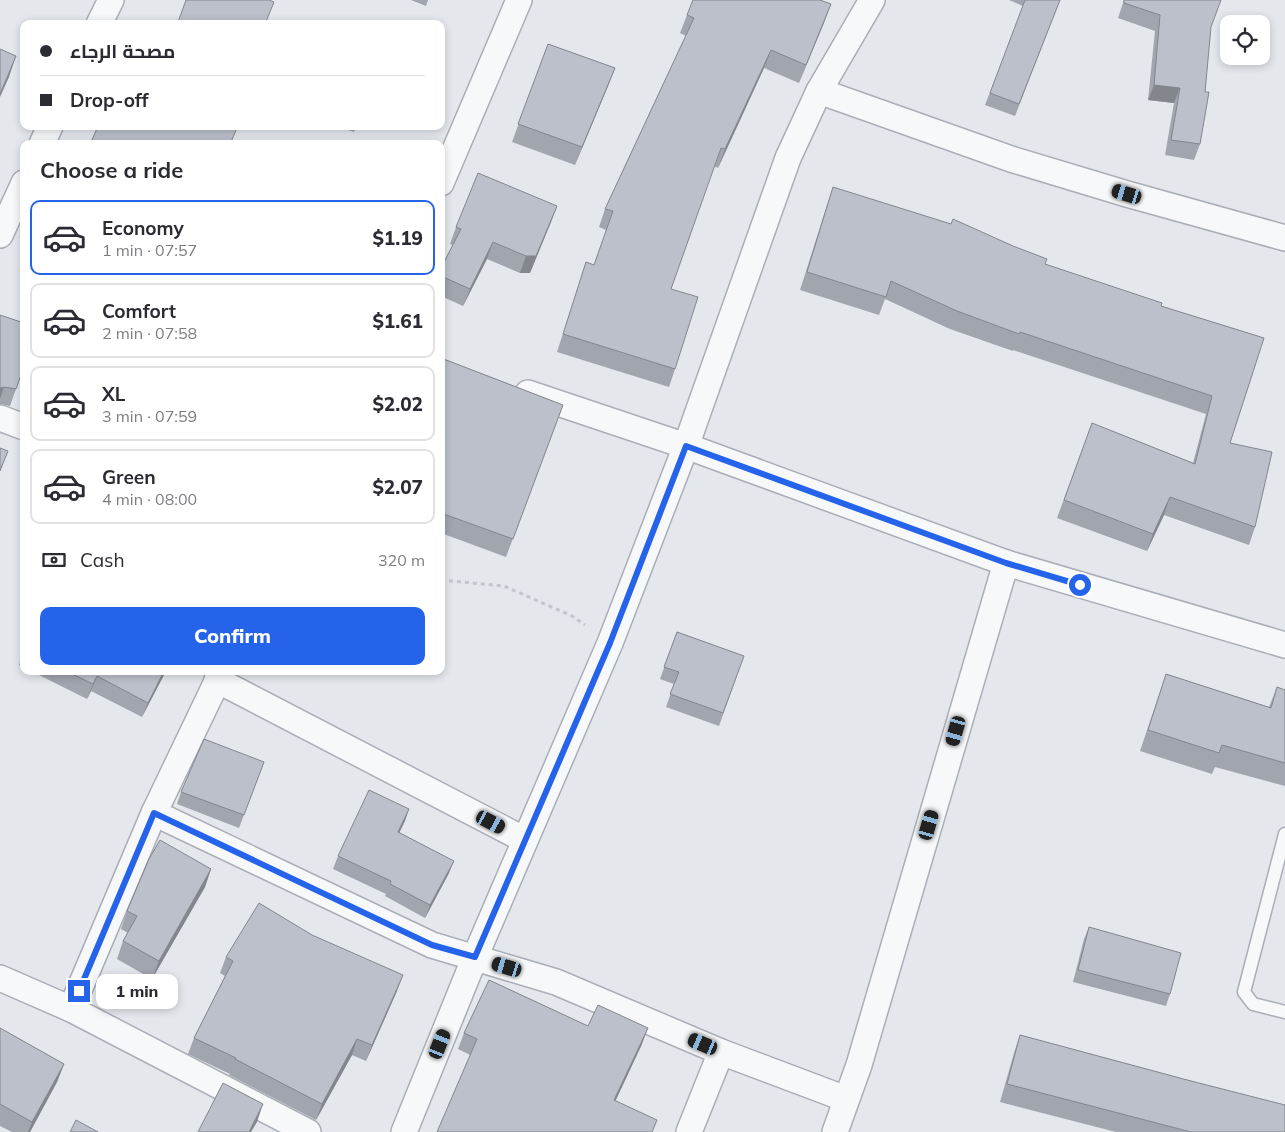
<!DOCTYPE html>
<html lang="en">
<head>
<meta charset="utf-8">
<style>
	:root { --surface:#fff; --page:#f2f2f3; --text:#2b2b33; --muted:#7c7c81; --line:#e1e1e2; --accent:#2563eb }
	body { margin:0; font-family:Mulish,Cairo,sans-serif; background:var(--page); color:var(--text); height:100vh; display:flex; flex-direction:column; font-size:19px; white-space:nowrap }
	* { box-sizing:border-box; margin:0 }
	p { font-size:16px; color:var(--muted) }
	.icon { flex:none; width:28px; height:28px; fill:none; stroke:currentColor; stroke-width:2; stroke-linecap:round; stroke-linejoin:round }
	.map { position:relative; flex:1; overflow:hidden }
	.drawer { position:absolute; left:20px; top:140px; width:425px; height:535px; display:flex; flex-direction:column; background:var(--surface); border-radius:10px; box-shadow:0 2px 8px #0003 }
	.drawer>* { flex:none }
	.hud { position:absolute; left:20px; top:20px; width:425px; height:110px; border-radius:10px; box-shadow:0 2px 8px #0003; display:grid; align-content:center; height:110px; padding:0 20px; background:var(--surface) }
	.buttons { position:absolute; left:1220px; top:15px; display:grid; gap:10px }
	.buttons a { display:grid; place-items:center; width:50px; height:50px; border-radius:10px; background:var(--surface); box-shadow:0 2px 8px #0003; font-size:25px }
	.end { position:absolute; width:22px; height:22px; margin:-11px; border:6px solid #2563eb; background:#fff; box-shadow:0 0 0 2px #fff }
	.from { border-radius:50% }
	.bubble { position:absolute; height:35px; border-radius:10px; background:var(--surface); box-shadow:0 2px 8px #0003; font-size:16px; font-weight:800; line-height:35px; text-align:center }
	.car { position:absolute; width:15px; height:30px; margin:-15px -8px; border-radius:6px; box-shadow:0 0 4px 1px #0007; background:linear-gradient(#222 24%,#8ab4d8 0 40%,#222 0 76%,#8ab4d8 0 86%,#222 0) }
	.hud b { display:flex; align-items:center; gap:18px; height:48px; font-size:19px }
	.hud b+b { border-top:1px solid var(--line) }
	.hud i { width:12px; height:12px; background:var(--text) }
	ul { padding:0; list-style:none }
	li { display:flex; align-items:center; gap:15px; height:75px; margin:0 10px 8px; padding:0 10px; border:2px solid var(--line); border-radius:10px }
	li div { flex:1 }
	li b { display:block; font-size:19px }
	li em { font-style:normal; font-weight:800 }
	li.on { border-color:var(--accent) }
	li>.icon { width:45px; height:45px; stroke-width:1.5 }
	h2 { padding:0 20px; font-size:22px; line-height:60px }
	.pay { display:flex; align-items:center; gap:12px; height:55px; padding:0 20px; font-size:19px }
	.pay p { margin-inline-start:auto }
	.button { display:flex; gap:10px; margin-top:auto; padding:10px 20px }
	.button a { flex:1; height:58px; border-radius:10px; background:var(--accent); color:#fff; font-size:20px; font-weight:800; line-height:58px; text-align:center }
	.map>svg:first-child { display:block }
	.lines { fill:none; stroke-linecap:round; stroke-linejoin:round }
	.lane-casing { stroke:#a9aeb7; stroke-width:15 }
	.street-casing { stroke:#a9aeb7; stroke-width:28 }
	.path { stroke:#c2c5cb; stroke-width:3; stroke-dasharray:4 4; stroke-linecap:butt }
	.lane { stroke:#f7f8fa; stroke-width:12 }
	.street { stroke:#f7f8fa; stroke-width:25 }
	.wall { fill:#a1a5ae }
	.shaded-wall { fill:#83868d }
	.building { fill:#bbc0ca; stroke:#83868d }
	.route { stroke:#2563eb; stroke-width:6 }
</style>
</head>
<body>
<div class="map">
<svg width="1285" height="1132" viewBox="0 0 1285 1132">
	<rect width="100%" height="100%" fill="#e4e7ec"/>
	<g class="lines">
		<defs>
			<polyline id="lane" points="1285,834 1244,992 1253,1004 1285,1012"/>
			<g id="street">
				<polyline points="99,24 111,0"/>
				<polyline points="819,91 1011,159 1127,194 1285,238"/>
				<polyline points="42,144 50,126"/>
				<polyline points="441,183 519,0"/>
				<polyline points="0,235 24,183"/>
				<polyline points="528,393 686,446 1006,563 1285,645"/>
				<polyline points="0,418 24,427"/>
				<polyline points="217,680 525,840"/>
				<polyline points="154,813 432,945 556,982 721,1052 846,1099"/>
				<polyline points="0,978 71,1009 308,1132"/>
				<polyline points="71,1009 154,813 222,671"/>
				<polyline points="404,1132 475,957 610,643 686,446 788,158 819,91 872,0"/>
				<polyline points="689,1132 721,1052"/>
				<polyline points="835,1132 859,1065 1006,563"/>
			</g>
		</defs>
		<use href="#lane" class="lane-casing"/>
		<use href="#street" class="street-casing"/>
		<polyline class="path" points="441,580 504,586 572,616 585,625"/>
		<use href="#lane" class="lane"/>
		<use href="#street" class="street"/>
	</g>
	<g class="wall">
		<polygon points="411,0 428,0 426,6"/>
		<polygon points="1009,0 1060,0 1015,116 985,105 1023,6"/>
		<polygon points="1124,0 1211,27 1200,144 1194,160 1165,155 1174,103 1148,100 1155,31 1118,18"/>
		<polygon points="831,4 799,83 764,68 718,168 714,166 671,289 675,369 669,387 557,352 586,262 594,265 606,230 599,227 605,209 686,36 680,33 687,15"/>
		<polygon points="548,44 615,68 608,86 575,165 512,142"/>
		<polygon points="98,126 230,144 91,144"/>
		<polygon points="337,126 356,126 354,132"/>
		<polygon points="833,187 1161,306 1264,338 1230,443 1255,527 1249,545 1164,515 1147,551 1057,518 1092,423 1193,463 1206,414 1013,350 1013,351 950,329 885,299 879,315 800,290 827,205"/>
		<polygon points="557,206 551,222 530,273 520,273 487,259 463,306 441,296 441,268 453,245 450,244 456,227"/>
		<polygon points="0,315 24,323 24,381 19,380 10,406 0,404"/>
		<polygon points="441,358 563,405 506,557 441,533"/>
		<polygon points="677,632 744,656 719,726 666,707 674,684 660,679"/>
		<polygon points="24,651 24,668 19,665"/>
		<polygon points="31,671 166,671 142,717 91,691 87,699"/>
		<polygon points="1166,674 1269,707 1277,687 1285,690 1285,786 1215,767 1212,774 1140,751"/>
		<polygon points="264,762 239,828 177,804 181,792"/>
		<polygon points="409,809 399,832 449,873 425,918 385,896 386,894 333,869 338,856"/>
		<polygon points="211,869 205,887 152,979 117,959 123,941 128,933 121,929 127,911"/>
		<polygon points="1089,927 1170,994 1166,1006 1073,982 1084,939"/>
		<polygon points="226,957 397,991 366,1061 352,1055 316,1120 229,1075 230,1074 188,1054 194,1038 225,976 220,973"/>
		<polygon points="588,1026 642,1044 615,1101 470,1055 458,1049 464,1033"/>
		<polygon points="0,1028 64,1064 57,1082 30,1132 12,1132 0,1126"/>
		<polygon points="1020,1035 1191,1081 1285,1132 1116,1132 1000,1102 1014,1053"/>
	</g>
	<g class="shaded-wall">
		<polygon points="831,4 824,23 799,83 806,65"/>
		<polygon points="771,50 764,68 718,168 725,149"/>
		<polygon points="16,56 9,77 0,97 0,94"/>
		<polygon points="615,68 608,86 575,165 582,147"/>
		<polygon points="1154,85 1180,88 1174,103 1148,100"/>
		<polygon points="557,206 551,222 530,273 520,273 526,256"/>
		<polygon points="493,242 487,259 463,306 470,289"/>
		<polygon points="4,387 0,399 0,388"/>
		<polygon points="1170,497 1164,515 1147,551 1153,534"/>
		<polygon points="164,671 166,671 142,717 148,703"/>
		<polygon points="97,676 91,691 87,699 93,684"/>
		<polygon points="409,809 405,821 394,844 398,832"/>
		<polygon points="454,861 449,873 425,918 430,905"/>
		<polygon points="211,869 205,887 152,979 159,961"/>
		<polygon points="403,975 397,991 366,1061 372,1045"/>
		<polygon points="648,1028 642,1044 608,1117 614,1100"/>
		<polygon points="357,1039 352,1055 316,1120 322,1104"/>
		<polygon points="64,1064 57,1082 30,1132 28,1132 32,1122"/>
		<polygon points="263,1104 257,1122 251,1132 249,1132"/>
	</g>
	<g class="building">
		<polygon points="186,0 269,0 274,2 265,24 180,24 180,23 178,22"/>
		<polygon points="693,0 820,0 831,4 806,65 771,50 725,149 721,148 671,289 698,297 675,369 563,334 586,262 594,265 613,211 605,209 694,18 687,15"/>
		<polygon points="1025,0 1060,0 1019,104 990,93"/>
		<polygon points="1124,0 1221,0 1211,27 1205,92 1209,92 1200,144 1171,140 1180,88 1154,85 1160,15 1124,3"/>
		<polygon points="548,44 615,68 582,147 518,124"/>
		<polygon points="0,49 16,56 0,94"/>
		<polygon points="98,126 233,126 237,128 230,144 101,144 92,140"/>
		<polygon points="478,173 557,206 536,256 526,256 493,242 470,289 441,276 441,268 461,229 456,227"/>
		<polygon points="833,187 951,224 953,219 1013,246 1047,259 1045,264 1162,303 1161,306 1264,338 1230,443 1272,452 1255,527 1170,497 1153,534 1064,500 1092,423 1195,464 1212,396 1020,332 1019,334 957,311 891,281 886,297 807,272"/>
		<polygon points="0,315 24,323 24,367 16,389 4,387 0,388"/>
		<polygon points="441,358 563,405 513,539 441,513"/>
		<polygon points="0,448 8,451 0,471"/>
		<polygon points="677,632 744,656 723,713 670,694 679,672 664,667"/>
		<polygon points="66,671 164,671 148,703 97,676 93,684"/>
		<polygon points="1166,674 1271,708 1277,687 1285,690 1285,763 1222,745 1219,753 1148,730"/>
		<polygon points="204,739 264,762 244,815 181,792"/>
		<polygon points="369,790 409,809 398,832 454,861 430,905 390,884 391,881 338,856"/>
		<polygon points="160,840 211,869 159,961 123,941 137,916 127,911 149,859"/>
		<polygon points="259,903 312,935 403,975 372,1045 357,1039 322,1104 235,1059 236,1058 194,1038 233,961 226,957"/>
		<polygon points="1089,927 1181,953 1170,994 1078,970"/>
		<polygon points="489,980 588,1026 598,1005 648,1028 614,1100 657,1120 652,1132 437,1132 477,1039 464,1033"/>
		<polygon points="0,1028 64,1064 32,1122 0,1104"/>
		<polygon points="1020,1035 1191,1081 1285,1105 1285,1132 1191,1132 1007,1084"/>
		<polygon points="223,1083 263,1104 249,1132 198,1132"/>
		<polygon points="76,1120 98,1132 70,1132"/>
	</g>
	<g class="lines">
		<polyline class="route" points="79,991 154,813 432,945 475,957 610,643 686,446 1006,563 1080,585"/>
	</g>
</svg>
<div class="buttons">
<a><svg class="icon" aria-label="locate" viewBox="0 0 24 24"><circle cx="12" cy="12" r="6"/><path d="M12 2v4M12 18v4M2 12h4M18 12h4"/></svg></a>
</div>
<i class="end from" style="left:1080px;top:585px"></i>
<i class="end" style="left:79px;top:991px"></i>
<div class="bubble" style="left:96px;top:974px;width:82px">1 min</div>
<i class="car" style="left:1127px;top:194px;rotate:287deg"></i>
<i class="car" style="left:956px;top:731px;rotate:196deg"></i>
<i class="car" style="left:491px;top:822px;rotate:118deg"></i>
<i class="car" style="left:929px;top:825px;rotate:16deg"></i>
<i class="car" style="left:507px;top:967px;rotate:287deg"></i>
<i class="car" style="left:440px;top:1044px;rotate:22deg"></i>
<i class="car" style="left:703px;top:1044px;rotate:293deg"></i>
<div class="hud">
<b><i class="from"></i>مصحة الرجاء</b>
<b><i></i>Drop-off</b>
</div>
<section class="drawer">
<h2>Choose a ride</h2>
<ul>
<li class="on"><svg class="icon" aria-label="car" viewBox="0 0 24 24"><path d="M5 17H2v-5l4-1 3-4h7l3 4 3 1v5h-3M9 17h6M6 11h13"/><circle cx="7" cy="17" r="2"/><circle cx="17" cy="17" r="2"/></svg><div><b>Economy</b><p>1 min · 07:57</p></div><em>$1.19</em></li>
<li><svg class="icon" aria-label="car" viewBox="0 0 24 24"><path d="M5 17H2v-5l4-1 3-4h7l3 4 3 1v5h-3M9 17h6M6 11h13"/><circle cx="7" cy="17" r="2"/><circle cx="17" cy="17" r="2"/></svg><div><b>Comfort</b><p>2 min · 07:58</p></div><em>$1.61</em></li>
<li><svg class="icon" aria-label="car" viewBox="0 0 24 24"><path d="M5 17H2v-5l4-1 3-4h7l3 4 3 1v5h-3M9 17h6M6 11h13"/><circle cx="7" cy="17" r="2"/><circle cx="17" cy="17" r="2"/></svg><div><b>XL</b><p>3 min · 07:59</p></div><em>$2.02</em></li>
<li><svg class="icon" aria-label="car" viewBox="0 0 24 24"><path d="M5 17H2v-5l4-1 3-4h7l3 4 3 1v5h-3M9 17h6M6 11h13"/><circle cx="7" cy="17" r="2"/><circle cx="17" cy="17" r="2"/></svg><div><b>Green</b><p>4 min · 08:00</p></div><em>$2.07</em></li>
</ul>
<div class="pay"><svg class="icon" aria-label="cash" viewBox="0 0 24 24"><path d="M3 7h18v10H3z"/><circle cx="12" cy="12" r="2"/></svg>Cash<p>320 m</p></div>
<div class="button"><a>Confirm</a></div>
</section>
</div>
</body>
</html>
